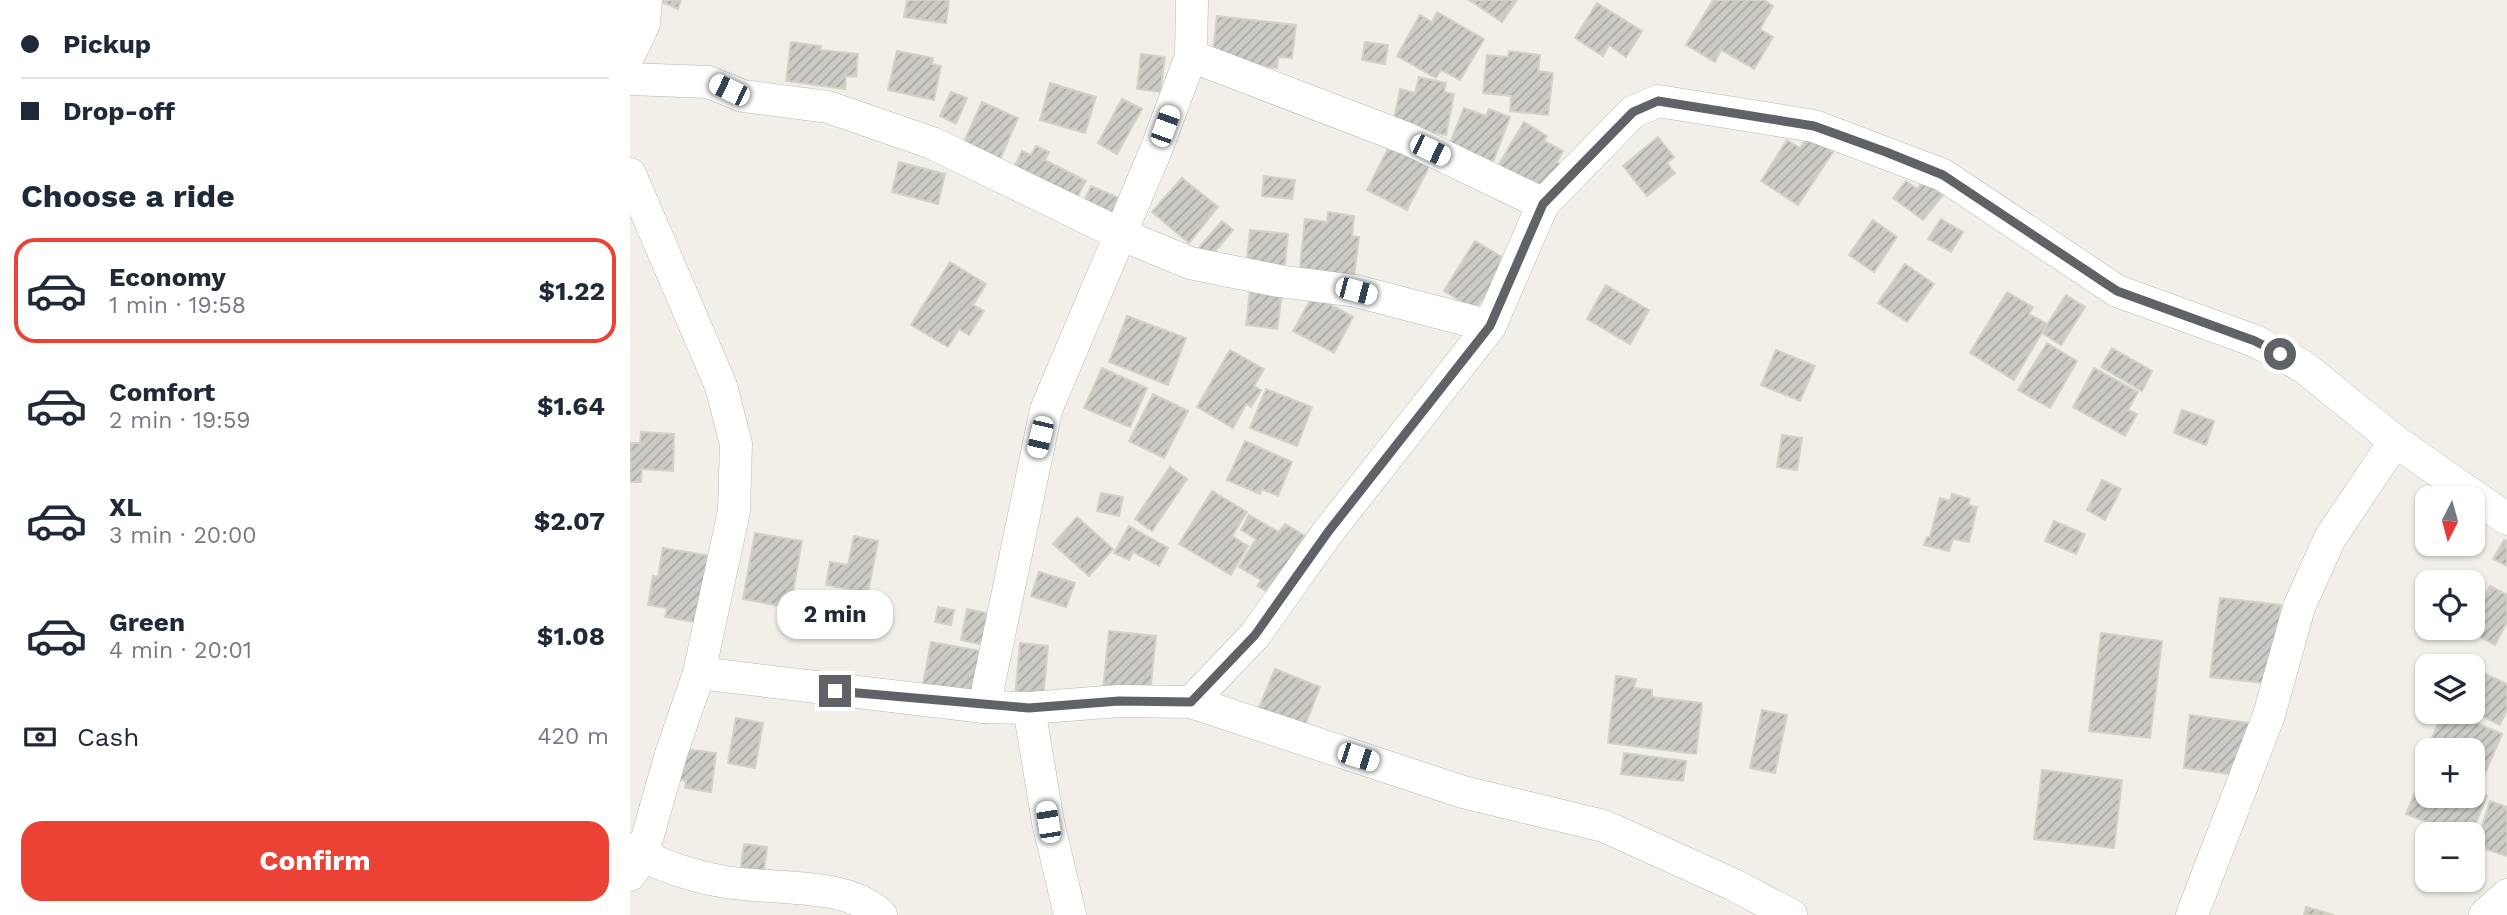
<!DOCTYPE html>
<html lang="en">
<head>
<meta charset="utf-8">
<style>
	:root { --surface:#fff; --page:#f6f6f7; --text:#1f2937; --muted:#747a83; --line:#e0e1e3; --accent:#ea4335 }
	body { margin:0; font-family:"Work Sans",sans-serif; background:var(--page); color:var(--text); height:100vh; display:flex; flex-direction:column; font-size:26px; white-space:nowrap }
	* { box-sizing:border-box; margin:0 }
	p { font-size:23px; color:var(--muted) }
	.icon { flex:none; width:38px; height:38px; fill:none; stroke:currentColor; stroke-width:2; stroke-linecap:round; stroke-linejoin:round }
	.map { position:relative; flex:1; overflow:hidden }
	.details { display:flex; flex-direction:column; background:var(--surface); width:630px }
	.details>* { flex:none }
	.guide { display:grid; align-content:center; height:154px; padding:0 21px; background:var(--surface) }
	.needle { width:46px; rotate:186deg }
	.fabs { position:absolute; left:1785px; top:486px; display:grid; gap:14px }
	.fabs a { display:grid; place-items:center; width:70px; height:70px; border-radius:14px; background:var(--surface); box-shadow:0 2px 5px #0004; font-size:35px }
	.end { position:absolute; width:32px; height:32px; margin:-16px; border:9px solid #5f6368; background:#fff; box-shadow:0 0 0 4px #fff }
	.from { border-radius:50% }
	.bubble { position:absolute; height:49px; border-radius:21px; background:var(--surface); box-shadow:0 2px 5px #0004; font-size:23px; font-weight:700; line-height:49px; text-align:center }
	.car { position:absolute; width:21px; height:42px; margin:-21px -10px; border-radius:9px; box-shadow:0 0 5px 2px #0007; background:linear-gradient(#fff 24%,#345 0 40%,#fff 0 76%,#345 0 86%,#fff 0) }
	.guide b { display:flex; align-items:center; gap:24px; height:66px; font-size:26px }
	.guide b+b { border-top:2px solid var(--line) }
	.guide i { width:18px; height:18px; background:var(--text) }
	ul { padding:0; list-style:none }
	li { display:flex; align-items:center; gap:21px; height:105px; margin:0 14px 10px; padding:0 7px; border:4px solid transparent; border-radius:21px }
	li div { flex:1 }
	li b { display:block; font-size:26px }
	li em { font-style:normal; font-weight:700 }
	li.selected { border-color:var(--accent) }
	li>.icon { width:63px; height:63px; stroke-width:1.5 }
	h2 { padding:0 21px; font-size:32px; line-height:84px }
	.pay { display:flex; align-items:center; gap:18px; height:77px; padding:0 21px; font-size:26px }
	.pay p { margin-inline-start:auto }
	.button { display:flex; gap:14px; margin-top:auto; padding:14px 21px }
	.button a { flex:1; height:80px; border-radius:21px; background:var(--accent); color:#fff; font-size:28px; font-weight:700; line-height:80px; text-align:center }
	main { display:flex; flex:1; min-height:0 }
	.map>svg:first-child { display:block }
	.building { fill:url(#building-hatch); stroke:#d6d1c6; stroke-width:2 }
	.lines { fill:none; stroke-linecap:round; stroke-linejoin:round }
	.street-casing { stroke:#b5b8bc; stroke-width:33 }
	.street { stroke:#fff; stroke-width:32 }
	.route { stroke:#5f6368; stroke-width:9 }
</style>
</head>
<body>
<main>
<section class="details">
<div class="guide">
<b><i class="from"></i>Pickup</b>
<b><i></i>Drop-off</b>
</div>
<h2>Choose a ride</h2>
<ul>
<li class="selected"><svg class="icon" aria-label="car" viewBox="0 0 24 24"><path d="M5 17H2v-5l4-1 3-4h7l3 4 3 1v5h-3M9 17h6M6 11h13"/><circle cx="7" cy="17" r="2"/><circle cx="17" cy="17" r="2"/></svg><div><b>Economy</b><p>1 min · 19:58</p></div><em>$1.22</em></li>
<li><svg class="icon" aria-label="car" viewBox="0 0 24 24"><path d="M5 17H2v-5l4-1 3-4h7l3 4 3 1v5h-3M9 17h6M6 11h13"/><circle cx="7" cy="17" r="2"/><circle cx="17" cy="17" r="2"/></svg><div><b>Comfort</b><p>2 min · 19:59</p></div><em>$1.64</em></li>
<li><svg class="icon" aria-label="car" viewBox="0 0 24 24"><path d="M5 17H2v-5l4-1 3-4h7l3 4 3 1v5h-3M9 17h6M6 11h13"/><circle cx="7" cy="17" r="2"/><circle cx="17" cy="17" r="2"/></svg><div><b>XL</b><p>3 min · 20:00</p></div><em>$2.07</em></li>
<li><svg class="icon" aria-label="car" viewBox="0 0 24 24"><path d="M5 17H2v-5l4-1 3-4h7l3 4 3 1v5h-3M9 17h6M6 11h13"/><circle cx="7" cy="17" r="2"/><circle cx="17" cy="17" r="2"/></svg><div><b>Green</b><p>4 min · 20:01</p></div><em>$1.08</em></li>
</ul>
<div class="pay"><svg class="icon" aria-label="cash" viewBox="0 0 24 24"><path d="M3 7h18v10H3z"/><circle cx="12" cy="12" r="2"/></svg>Cash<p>420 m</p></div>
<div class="button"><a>Confirm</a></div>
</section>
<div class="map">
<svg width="1877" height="915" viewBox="0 0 1877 915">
	<defs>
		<pattern id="building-hatch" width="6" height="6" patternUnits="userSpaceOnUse" patternTransform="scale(1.75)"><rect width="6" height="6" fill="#cccac5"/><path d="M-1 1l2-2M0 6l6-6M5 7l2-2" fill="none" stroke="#a9a8a4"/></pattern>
	</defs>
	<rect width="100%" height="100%" fill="#f1efe8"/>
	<g class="building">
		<polygon points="27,0 51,0 48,9"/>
		<polygon points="277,0 319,0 316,23 274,17"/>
		<polygon points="839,0 887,0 872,22"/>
		<polygon points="1083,0 1134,0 1143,6 1130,29 1143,37 1124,69 1091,50 1085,62 1056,45"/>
		<polygon points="967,3 1012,31 996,57 979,45 973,56 945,38"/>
		<polygon points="807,12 854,39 830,80 811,70 806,78 767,56 790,15 802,22"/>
		<polygon points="587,16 666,25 662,58 648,57 647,68 582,61"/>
		<polygon points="161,42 191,46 190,50 228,54 226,77 216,76 215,89 156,81"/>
		<polygon points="735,42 758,45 755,64 732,60"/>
		<polygon points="267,51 303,58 302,64 311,66 304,100 258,90"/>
		<polygon points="879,51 910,55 908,71 923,73 918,115 880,111 881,96 853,93 857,55 878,57"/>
		<polygon points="511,54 535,57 530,92 507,89"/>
		<polygon points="789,77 816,83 814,92 824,94 816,135 763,124 770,89 785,93"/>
		<polygon points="420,83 466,97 455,133 410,120"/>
		<polygon points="321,92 337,98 326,124 310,116"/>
		<polygon points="492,99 512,109 487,154 468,143"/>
		<polygon points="352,102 388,118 369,162 332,146"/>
		<polygon points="834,108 856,116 859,109 880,117 863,162 819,146"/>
		<polygon points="894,122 917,136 914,141 933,151 927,162 933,166 919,190 902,180 896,189 865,171"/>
		<polygon points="1178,136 1203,152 1168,205 1131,181 1157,140 1170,148"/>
		<polygon points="764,137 804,157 777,210 737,190"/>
		<polygon points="1028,137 1044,157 1037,163 1045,173 1017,196 993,166"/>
		<polygon points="406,146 419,152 415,160 456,181 443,205 381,173 392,151 401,155"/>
		<polygon points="269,162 315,174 308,204 262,192"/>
		<polygon points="634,176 665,180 662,199 632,196"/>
		<polygon points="552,178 588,207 559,243 522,212"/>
		<polygon points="1294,180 1313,195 1293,220 1263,198 1276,181 1287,189"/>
		<polygon points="461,186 494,200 487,215 454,201"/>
		<polygon points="698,212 724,216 722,236 729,237 723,283 669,277 675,219 697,222"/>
		<polygon points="1311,219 1333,232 1321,252 1298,239"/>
		<polygon points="1243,220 1267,237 1244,272 1219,255"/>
		<polygon points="592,221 603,230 579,259 567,250"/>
		<polygon points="620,230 658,234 654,273 616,268"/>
		<polygon points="845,241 879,261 845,310 814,291"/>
		<polygon points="320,262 356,284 343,305 354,311 339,335 329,329 318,347 281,325"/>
		<polygon points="1275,264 1304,284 1277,322 1248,303"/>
		<polygon points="976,285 1019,310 1000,344 957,319"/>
		<polygon points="620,290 652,295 647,329 616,325"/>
		<polygon points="1377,292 1403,307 1399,314 1417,324 1384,380 1340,353"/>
		<polygon points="683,295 723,317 704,353 663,331"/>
		<polygon points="1436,295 1455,307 1431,345 1412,333"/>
		<polygon points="497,316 556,338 538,385 479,362"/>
		<polygon points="1417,343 1447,361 1420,408 1388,390"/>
		<polygon points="1482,348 1522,371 1512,391 1471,367"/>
		<polygon points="600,350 634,369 624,386 631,390 621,407 616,404 603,428 567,407"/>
		<polygon points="1146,350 1185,366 1170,401 1131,385"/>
		<polygon points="472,368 517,388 500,427 454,408"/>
		<polygon points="1464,368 1508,392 1498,410 1507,414 1495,436 1443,407"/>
		<polygon points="636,389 682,407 667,446 620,428"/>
		<polygon points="523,394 558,411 534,458 499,441"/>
		<polygon points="1552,410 1584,421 1576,445 1544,433"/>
		<polygon points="11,432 44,434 43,471 12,469 11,482 0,482 0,443 10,443"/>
		<polygon points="1152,435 1172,438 1167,470 1147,467"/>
		<polygon points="615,441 662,462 648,496 632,489 630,494 597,480"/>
		<polygon points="540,467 557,479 522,531 505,519"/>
		<polygon points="1472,480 1491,489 1475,520 1457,510"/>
		<polygon points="582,491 617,512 602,536 618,546 601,575 549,544"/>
		<polygon points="471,493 493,497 489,516 467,511"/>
		<polygon points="1322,494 1340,499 1338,505 1347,507 1339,542 1323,539 1319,551 1294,545 1297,537 1300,537 1310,498 1320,501"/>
		<polygon points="619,515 649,532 655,524 679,538 645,596 627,586 631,580 609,567 626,539 611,530"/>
		<polygon points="447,517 483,549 459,576 423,544"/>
		<polygon points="1424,521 1455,534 1446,554 1415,541"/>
		<polygon points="499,526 538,548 529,566 503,552 499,560 484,553"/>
		<polygon points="125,533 172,541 160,608 113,599"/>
		<polygon points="224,536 248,541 238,593 196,585 200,562 218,565"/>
		<polygon points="1874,540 1877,541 1877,566 1863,559"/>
		<polygon points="33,548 82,556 71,623 35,617 37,608 18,605 23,576 28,577"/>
		<polygon points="409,572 445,583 436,607 401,596"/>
		<polygon points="1860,586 1877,595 1877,622 1865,645 1837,630 1843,628 1843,618"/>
		<polygon points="1590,598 1651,605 1642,684 1580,677"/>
		<polygon points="308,607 324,610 321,625 305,622"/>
		<polygon points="337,609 362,614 355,645 331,640"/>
		<polygon points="479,631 526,636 520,694 473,689"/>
		<polygon points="1471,633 1532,641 1520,738 1459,731"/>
		<polygon points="301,642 357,652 348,695 293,684"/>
		<polygon points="390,643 418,646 413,699 385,697"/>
		<polygon points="1843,668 1877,684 1877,709 1870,725 1843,712"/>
		<polygon points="645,669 690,687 674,728 628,710"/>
		<polygon points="986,676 1006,679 1004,688 1022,690 1022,697 1072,703 1066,754 978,743"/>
		<polygon points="1132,710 1157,715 1145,773 1120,768"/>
		<polygon points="1813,712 1822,712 1872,734 1850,785 1843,782 1843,751 1797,751 1797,763 1792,761"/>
		<polygon points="1560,715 1620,723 1615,776 1554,768"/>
		<polygon points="106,718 133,723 125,768 98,763"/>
		<polygon points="47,748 86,753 81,792 55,788 56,781 43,779"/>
		<polygon points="994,753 1056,761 1053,781 991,774"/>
		<polygon points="1412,770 1492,780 1484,848 1404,839"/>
		<polygon points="1789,783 1797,786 1797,796 1843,796 1843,790 1857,796 1841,835 1829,835 1776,814"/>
		<polygon points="1860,801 1877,807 1877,856 1846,846"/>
		<polygon points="114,844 137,847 133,878 110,874"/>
		<polygon points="1676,907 1704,915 1674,915"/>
	</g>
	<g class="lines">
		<defs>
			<g id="street">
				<polyline points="0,53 14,24 16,0"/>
				<polyline points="561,56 778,139 913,204"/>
				<polyline points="0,79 78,82 113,96 198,107 302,143 490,234 560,263 649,281 726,291 860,326"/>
				<polyline points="0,174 91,386 106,444 104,511 69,673 41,754 12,856 0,875"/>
				<polyline points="69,673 354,707 399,708 489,701 561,702 833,792 974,826 1104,885 1161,915"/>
				<polyline points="561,702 625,635 698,532 860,326 913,204 1003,112 1028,101 1184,126 1313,175 1487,291 1625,341 1674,367 1765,441 1877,519"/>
				<polyline points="354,707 416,410 526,150 561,56 562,0"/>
				<polyline points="399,708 418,822 440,915"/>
				<path d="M 0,849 C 28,865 64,877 96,882 C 141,890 217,881 251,915"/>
				<polyline points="1562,915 1639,715 1669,607 1700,538 1765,441"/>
				<polyline points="1855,915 1877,895"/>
			</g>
		</defs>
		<use href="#street" class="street-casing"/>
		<use href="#street" class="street"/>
	</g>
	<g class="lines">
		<polyline class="route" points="205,691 399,708 489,701 561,702 625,635 698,532 860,326 913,204 1003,112 1028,101 1184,126 1256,152 1313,175 1487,291 1625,341 1650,354"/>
	</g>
</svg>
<div class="fabs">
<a><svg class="needle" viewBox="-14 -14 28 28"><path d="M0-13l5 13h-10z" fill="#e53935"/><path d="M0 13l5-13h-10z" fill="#747a83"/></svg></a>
<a><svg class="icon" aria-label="locate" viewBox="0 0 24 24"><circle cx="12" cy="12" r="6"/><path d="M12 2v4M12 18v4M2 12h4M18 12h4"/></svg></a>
<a><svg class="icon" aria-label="layers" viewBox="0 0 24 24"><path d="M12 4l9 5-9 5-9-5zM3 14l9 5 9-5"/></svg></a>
<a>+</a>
<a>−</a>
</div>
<i class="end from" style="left:1650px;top:354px"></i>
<i class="end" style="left:205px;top:691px"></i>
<div class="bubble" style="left:147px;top:590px;width:116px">2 min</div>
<i class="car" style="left:99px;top:90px;rotate:296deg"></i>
<i class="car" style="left:535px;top:126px;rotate:20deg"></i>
<i class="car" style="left:800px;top:150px;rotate:116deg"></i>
<i class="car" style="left:726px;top:291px;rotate:105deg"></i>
<i class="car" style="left:410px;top:437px;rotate:193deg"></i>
<i class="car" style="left:728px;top:757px;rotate:108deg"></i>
<i class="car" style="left:418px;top:822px;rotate:351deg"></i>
</div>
</main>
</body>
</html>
